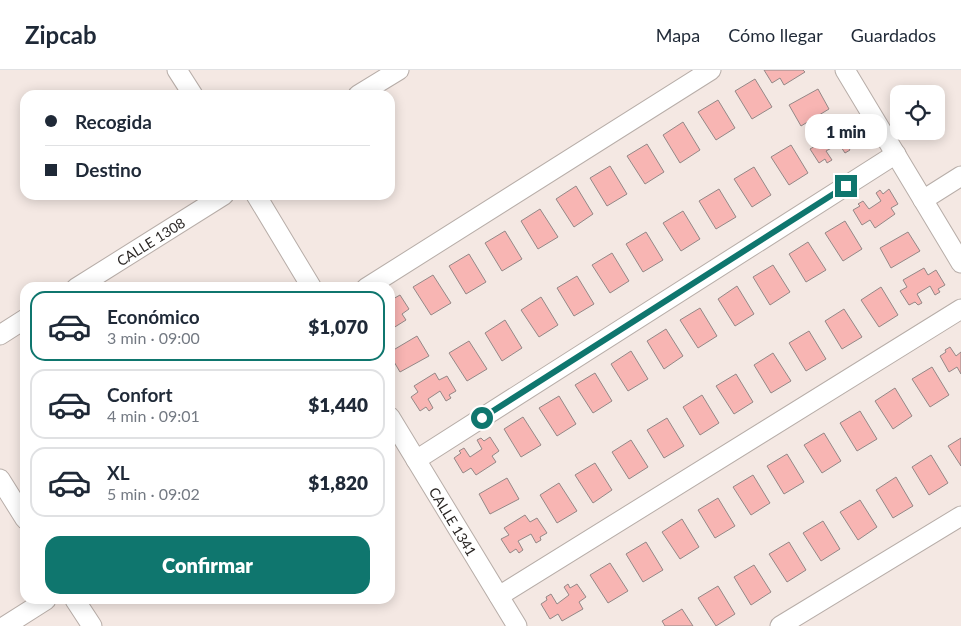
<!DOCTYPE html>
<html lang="es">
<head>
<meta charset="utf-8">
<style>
	:root { --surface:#fff; --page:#f2f2f3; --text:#1f2937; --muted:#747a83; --line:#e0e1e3; --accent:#0f766e }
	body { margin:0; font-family:Lato,sans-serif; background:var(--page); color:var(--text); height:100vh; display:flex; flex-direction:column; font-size:19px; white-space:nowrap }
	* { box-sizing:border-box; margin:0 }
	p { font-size:16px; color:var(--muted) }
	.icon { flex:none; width:28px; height:28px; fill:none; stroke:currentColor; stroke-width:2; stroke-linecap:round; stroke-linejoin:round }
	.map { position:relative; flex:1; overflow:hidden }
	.side { position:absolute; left:20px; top:212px; width:375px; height:322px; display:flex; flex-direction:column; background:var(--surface); border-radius:15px; box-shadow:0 2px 12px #0003 }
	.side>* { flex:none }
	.guide { position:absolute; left:20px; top:20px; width:375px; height:110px; border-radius:15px; box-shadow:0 2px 12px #0003; display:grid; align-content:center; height:110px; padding:0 25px; background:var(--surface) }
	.tools { position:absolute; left:890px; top:15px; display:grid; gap:10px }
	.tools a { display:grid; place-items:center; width:55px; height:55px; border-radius:10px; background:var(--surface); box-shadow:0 2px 12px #0003; font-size:25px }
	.end { position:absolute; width:22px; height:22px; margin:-11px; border:6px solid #0f766e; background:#fff; box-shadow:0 0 0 2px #fff }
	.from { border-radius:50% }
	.bubble { position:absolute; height:35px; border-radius:15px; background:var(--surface); box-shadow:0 2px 12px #0003; font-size:16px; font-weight:800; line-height:35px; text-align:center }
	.guide b { display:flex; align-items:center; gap:18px; height:48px; font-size:19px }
	.guide b+b { border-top:1px solid var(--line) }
	.guide i { width:12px; height:12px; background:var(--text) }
	ul { padding:9px 0 0; list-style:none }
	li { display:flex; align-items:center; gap:15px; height:70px; margin:0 10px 8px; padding:0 15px; border:2px solid var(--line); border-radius:15px }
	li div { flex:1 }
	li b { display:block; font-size:19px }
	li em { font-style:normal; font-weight:800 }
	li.selected { border-color:var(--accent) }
	li>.icon { width:45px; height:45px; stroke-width:1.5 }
	.action { display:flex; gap:10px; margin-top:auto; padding:10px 25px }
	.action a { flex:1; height:58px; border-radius:15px; background:var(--accent); color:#fff; font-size:20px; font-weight:800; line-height:58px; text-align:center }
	header { display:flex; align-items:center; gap:30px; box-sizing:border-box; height:70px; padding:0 25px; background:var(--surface); border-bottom:1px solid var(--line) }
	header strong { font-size:24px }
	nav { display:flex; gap:28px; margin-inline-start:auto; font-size:18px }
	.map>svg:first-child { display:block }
	.building { fill:#f8b5b3; stroke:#948887 }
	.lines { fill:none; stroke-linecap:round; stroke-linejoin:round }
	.minor-casing { stroke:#b7ada8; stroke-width:21 }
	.minor { stroke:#fff; stroke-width:19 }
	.route { stroke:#0f766e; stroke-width:6 }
	.labels { text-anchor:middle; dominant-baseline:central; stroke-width:5; stroke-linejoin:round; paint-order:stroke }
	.street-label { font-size:14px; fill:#2b2725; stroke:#f4e8e3 }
</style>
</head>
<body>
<header>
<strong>Zipcab</strong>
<nav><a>Mapa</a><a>Cómo llegar</a><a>Guardados</a></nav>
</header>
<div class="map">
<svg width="961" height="556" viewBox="0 0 961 556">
	<rect width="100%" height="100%" fill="#f4e8e3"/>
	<g class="building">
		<polygon points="764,0 803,0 805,2 784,15 780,8 772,13"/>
		<polygon points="755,9 772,37 752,49 735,21"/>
		<polygon points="818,19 829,39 801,56 789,35"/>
		<polygon points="718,30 735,58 716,70 698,42"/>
		<polygon points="683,52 700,80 680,93 663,65"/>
		<polygon points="834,56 838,63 846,58 855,73 848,77 850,80 845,83 839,74 826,81 832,90 827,93 825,89 819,93 810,79 817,75 813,68"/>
		<polygon points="647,74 664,102 645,114 627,86"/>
		<polygon points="791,75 808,103 789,115 771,87"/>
		<polygon points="610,96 627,124 607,136 590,108"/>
		<polygon points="754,97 771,125 752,137 734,109"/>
		<polygon points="576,116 593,144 574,157 556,129"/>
		<polygon points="719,119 736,147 716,159 699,131"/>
		<polygon points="889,119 898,134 891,138 895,144 875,158 870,150 862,155 853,140 860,136 858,134 863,131 869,139 881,131 876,123 880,120 883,124"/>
		<polygon points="540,139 558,167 538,179 521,151"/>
		<polygon points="683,141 700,169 681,181 663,153"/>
		<polygon points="845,151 862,179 843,191 825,163"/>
		<polygon points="505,161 522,189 502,201 485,173"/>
		<polygon points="646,162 663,190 643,202 626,174"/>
		<polygon points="908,162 920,181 891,198 880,178"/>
		<polygon points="808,172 826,200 806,212 789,184"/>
		<polygon points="612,183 629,211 610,223 592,195"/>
		<polygon points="469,184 486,212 466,224 449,196"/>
		<polygon points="773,195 790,222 770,235 753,207"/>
		<polygon points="924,198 928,205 936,200 945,215 938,219 940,222 935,225 930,216 917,224 922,233 918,235 915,232 909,235 900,221 907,217 903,210"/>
		<polygon points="433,205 451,233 431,245 413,217"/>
		<polygon points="577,206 594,234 574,246 557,218"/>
		<polygon points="737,216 754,244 735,256 718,229"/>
		<polygon points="881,217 898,245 879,257 861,230"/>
		<polygon points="400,225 409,239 402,244 406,250 390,260 390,238 392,237 390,233 390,226 391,226 393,229"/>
		<polygon points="541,227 558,255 539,267 521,240"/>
		<polygon points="700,238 717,266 698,278 680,250"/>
		<polygon points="844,239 862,267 842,279 825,251"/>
		<polygon points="505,250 522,278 502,291 485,263"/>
		<polygon points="666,259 683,286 664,299 647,271"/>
		<polygon points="809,261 826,289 806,301 789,273"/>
		<polygon points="417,266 429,286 400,302 390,285 390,282"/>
		<polygon points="469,271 487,299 467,311 449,283"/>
		<polygon points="950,277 956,286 961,282 961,304 957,297 949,302 940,286 946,282 945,280"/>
		<polygon points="631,281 648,309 628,321 611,294"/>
		<polygon points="773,283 791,311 771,323 754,295"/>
		<polygon points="932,297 949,325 930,337 912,309"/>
		<polygon points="435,303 439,310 447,306 456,321 449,325 451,328 446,331 440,321 428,329 433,338 429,341 426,337 420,341 411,327 418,322 414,316"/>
		<polygon points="595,303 612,331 593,343 575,315"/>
		<polygon points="736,304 753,332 734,344 716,316"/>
		<polygon points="895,318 912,346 893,359 875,331"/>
		<polygon points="702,325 719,353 700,365 683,337"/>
		<polygon points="559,326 576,354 557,366 539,338"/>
		<polygon points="860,341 877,369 857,381 840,353"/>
		<polygon points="523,347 541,375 521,387 504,359"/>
		<polygon points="667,348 684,376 664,388 647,360"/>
		<polygon points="824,363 841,391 822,403 804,375"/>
		<polygon points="490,367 499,381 492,386 496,392 476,405 471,398 463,403 454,388 461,383 459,381 464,378 470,387 482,379 477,370 481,368 484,371"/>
		<polygon points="961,368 961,396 948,376"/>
		<polygon points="631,370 648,397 629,409 612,382"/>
		<polygon points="787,384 804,412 784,424 767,396"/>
		<polygon points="931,385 948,413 929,425 912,397"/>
		<polygon points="595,393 612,420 593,433 575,405"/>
		<polygon points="753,405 770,433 751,445 733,417"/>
		<polygon points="896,407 913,436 893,448 876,420"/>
		<polygon points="507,408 519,429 490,444 479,424"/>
		<polygon points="559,413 577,441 557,453 540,425"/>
		<polygon points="718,428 735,456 715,468 698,440"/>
		<polygon points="860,430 877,457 858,470 840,442"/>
		<polygon points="525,445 530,452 537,448 547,463 540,467 541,470 536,473 531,464 518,471 523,480 519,483 516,479 510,483 501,469 509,465 504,458"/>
		<polygon points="682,449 699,477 680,489 662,462"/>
		<polygon points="823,451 840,479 821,491 803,463"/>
		<polygon points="646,472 663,500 643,512 626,484"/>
		<polygon points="789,472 806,500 787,512 769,484"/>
		<polygon points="610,493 628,521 608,533 590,505"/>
		<polygon points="754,495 771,522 751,535 734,507"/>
		<polygon points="568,514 570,518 577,514 586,527 579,532 583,539 562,551 558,544 550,549 541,534 547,530 546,527 551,524 557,534 569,525 564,517"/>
		<polygon points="718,516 735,544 716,556 698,528"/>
		<polygon points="682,539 693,556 665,556 662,551"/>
	</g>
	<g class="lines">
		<defs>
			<g id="minor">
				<polyline points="177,0 193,25"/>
				<polyline points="845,0 961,193"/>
				<polyline points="358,25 399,0"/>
				<polyline points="256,125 312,218"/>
				<polyline points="923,130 961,106"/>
				<path id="s1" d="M 76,218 L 224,125"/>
				<polyline points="366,218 711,0"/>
				<polyline points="0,265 25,249"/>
				<path id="s2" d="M 390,347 L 517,556"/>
				<polyline points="416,390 896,84"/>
				<polyline points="0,409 25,449"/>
				<polyline points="499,526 961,239"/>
				<polyline points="75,530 92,556"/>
				<polyline points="5,556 46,530"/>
				<polyline points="780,556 961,446"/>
			</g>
		</defs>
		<use href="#minor" class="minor-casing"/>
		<use href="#minor" class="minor"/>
	</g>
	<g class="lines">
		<polyline class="route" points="482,348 846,116"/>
	</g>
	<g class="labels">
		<g class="street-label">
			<text stroke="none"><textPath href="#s1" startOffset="88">CALLE 1308</textPath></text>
			<text stroke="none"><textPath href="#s2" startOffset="122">CALLE 1341</textPath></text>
		</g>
	</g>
</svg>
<div class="tools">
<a><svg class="icon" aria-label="locate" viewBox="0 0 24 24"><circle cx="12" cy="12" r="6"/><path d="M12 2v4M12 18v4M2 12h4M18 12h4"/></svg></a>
</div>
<i class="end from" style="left:482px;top:348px"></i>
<i class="end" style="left:846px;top:116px"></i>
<div class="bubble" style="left:805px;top:44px;width:82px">1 min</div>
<div class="guide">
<b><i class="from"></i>Recogida</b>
<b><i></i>Destino</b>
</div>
<section class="side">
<ul>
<li class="selected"><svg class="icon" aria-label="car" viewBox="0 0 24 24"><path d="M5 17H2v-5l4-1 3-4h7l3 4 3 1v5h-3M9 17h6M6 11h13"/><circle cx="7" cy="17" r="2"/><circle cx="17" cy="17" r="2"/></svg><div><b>Económico</b><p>3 min · 09:00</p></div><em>$1,070</em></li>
<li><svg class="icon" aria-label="car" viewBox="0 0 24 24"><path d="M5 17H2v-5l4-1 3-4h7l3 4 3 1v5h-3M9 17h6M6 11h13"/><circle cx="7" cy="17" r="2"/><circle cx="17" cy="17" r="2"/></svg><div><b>Confort</b><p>4 min · 09:01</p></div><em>$1,440</em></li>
<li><svg class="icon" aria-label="car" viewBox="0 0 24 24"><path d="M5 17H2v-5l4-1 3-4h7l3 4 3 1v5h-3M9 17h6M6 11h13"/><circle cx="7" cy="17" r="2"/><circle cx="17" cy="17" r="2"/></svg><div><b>XL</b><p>5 min · 09:02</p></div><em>$1,820</em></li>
</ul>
<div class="action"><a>Confirmar</a></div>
</section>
</div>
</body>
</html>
